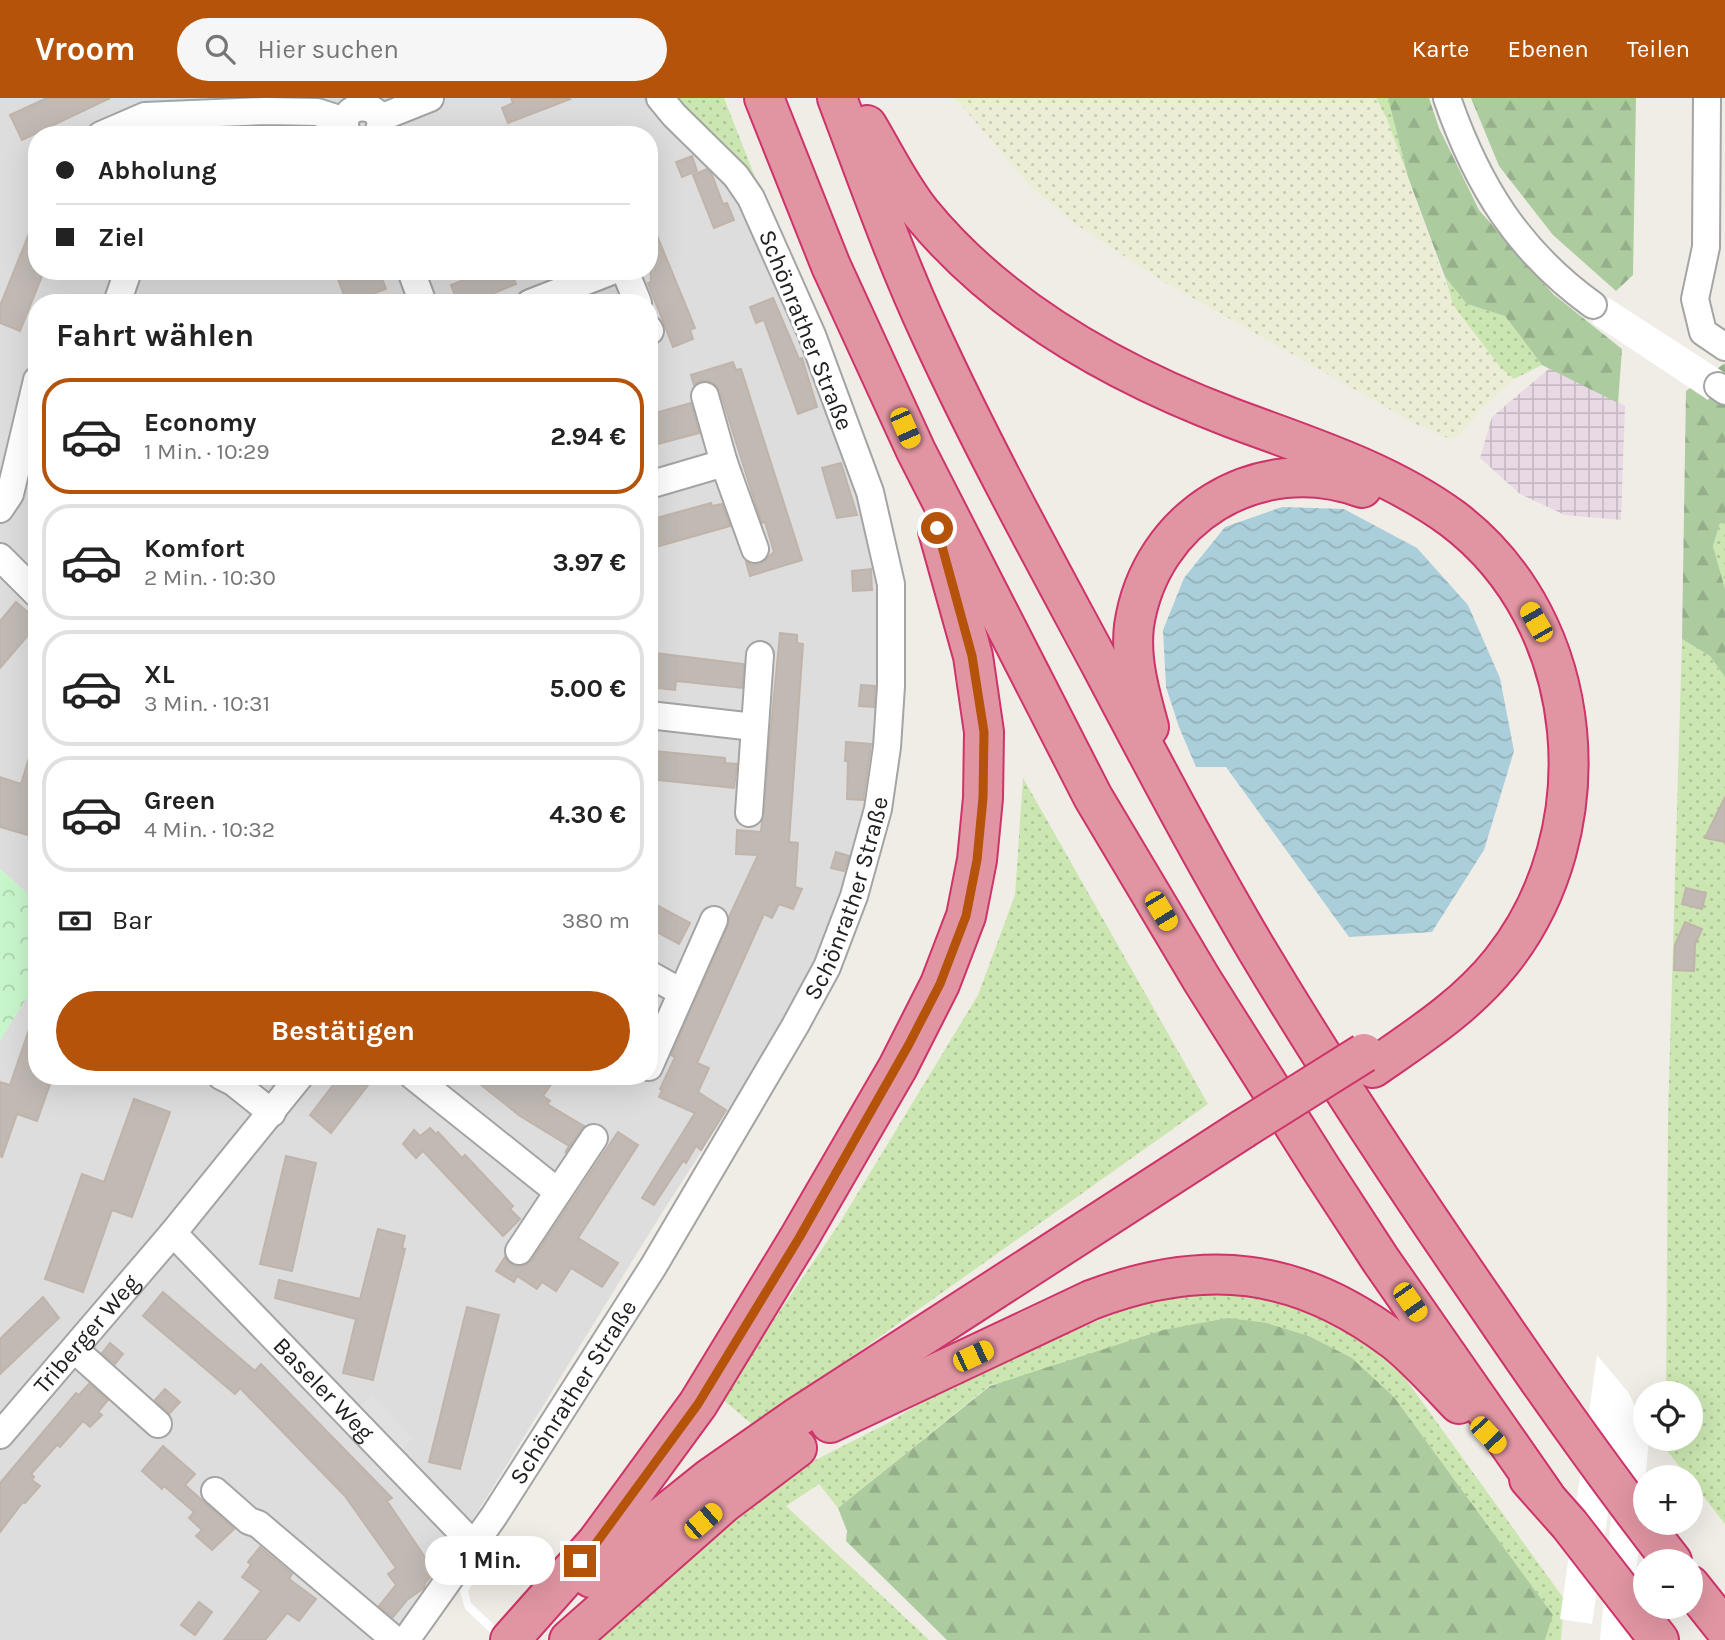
<!DOCTYPE html>
<html lang="de">
<head>
<meta charset="utf-8">
<style>
	:root { --surface:#fff; --page:#f6f6f6; --text:#222; --muted:#767676; --line:#e0e0e0; --accent:#b45309 }
	body { margin:0; font-family:Karla,sans-serif; background:var(--page); color:var(--text); height:100vh; display:flex; flex-direction:column; font-size:26px; white-space:nowrap }
	* { box-sizing:border-box; margin:0 }
	p { font-size:23px; color:var(--muted) }
	.icon { flex:none; width:38px; height:38px; fill:none; stroke:currentColor; stroke-width:2; stroke-linecap:round; stroke-linejoin:round }
	.map { position:relative; flex:1; overflow:hidden }
	.details { position:absolute; left:28px; top:196px; width:630px; height:791px; display:flex; flex-direction:column; background:var(--surface); border-radius:28px; box-shadow:0 7px 28px #0002 }
	.details>* { flex:none }
	.guide { position:absolute; left:28px; top:28px; width:630px; height:154px; border-radius:28px; box-shadow:0 7px 28px #0002; display:grid; align-content:center; height:154px; padding:0 28px; background:var(--surface) }
	.controls { position:absolute; left:1633px; top:1283px; display:grid; gap:14px }
	.controls a { display:grid; place-items:center; width:70px; height:70px; border-radius:50%; background:var(--surface); box-shadow:0 7px 28px #0002; font-size:35px }
	.end { position:absolute; width:32px; height:32px; margin:-16px; border:9px solid #b45309; background:#fff; box-shadow:0 0 0 4px #fff }
	.from { border-radius:50% }
	.bubble { position:absolute; height:49px; border-radius:24px; background:var(--surface); box-shadow:0 7px 28px #0002; font-size:23px; font-weight:700; line-height:49px; text-align:center }
	.car { position:absolute; width:21px; height:42px; margin:-21px -10px; border-radius:9px; box-shadow:0 0 5px 2px #0007; background:linear-gradient(#f5c518 24%,#345 0 40%,#f5c518 0 76%,#345 0 86%,#f5c518 0) }
	.guide b { display:flex; align-items:center; gap:24px; height:66px; font-size:26px }
	.guide b+b { border-top:2px solid var(--line) }
	.guide i { width:18px; height:18px; background:var(--text) }
	ul { padding:0; list-style:none }
	li { display:flex; align-items:center; gap:21px; height:116px; margin:0 14px 10px; padding:0 14px; border:4px solid var(--line); border-radius:28px }
	li div { flex:1 }
	li b { display:block; font-size:26px }
	li em { font-style:normal; font-weight:700 }
	li.current { border-color:var(--accent) }
	li>.icon { width:63px; height:63px; stroke-width:1.5 }
	h2 { padding:0 28px; font-size:32px; line-height:84px }
	.pay { display:flex; align-items:center; gap:18px; height:77px; padding:0 28px; font-size:26px }
	.pay p { margin-inline-start:auto }
	.button { display:flex; gap:14px; margin-top:auto; padding:14px 28px }
	.button a { flex:1; height:80px; border-radius:42px; background:var(--accent); color:#fff; font-size:28px; font-weight:700; line-height:80px; text-align:center }
	header { display:flex; align-items:center; gap:42px; box-sizing:border-box; height:98px; padding:0 35px; background:var(--accent); color:#fff }
	header strong { font-size:33px }
	nav { display:flex; gap:38px; margin-inline-start:auto; font-size:24px }
	.search { width:490px; height:63px; background:var(--page); display:flex; align-items:center; gap:18px; box-sizing:border-box; padding:0 24px; border-radius:38px; color:var(--muted); font-size:26px }
	.map>svg:first-child { display:block }
	.residential { fill:#dedddd; fill-rule:evenodd }
	.industrial { fill:url(#industrial-grid) }
	.farmland { fill:url(#farmland-dots) }
	.grass { fill:url(#grass-dots) }
	.forest { fill:url(#forest-firs) }
	.park { fill:url(#park-crowns) }
	.parking { fill:#e0e0e0 }
	.water { fill:url(#water-waves) }
	.pier { fill:#fff }
	.building { fill:#c0b9b4; stroke:#c0b4aa; stroke-width:2 }
	.lines { fill:none; stroke-linecap:round; stroke-linejoin:round }
	.minor-casing { stroke:#a4a4a4; stroke-width:30 }
	.highway-casing { stroke:#ce3369; stroke-width:42 }
	.minor { stroke:#fff; stroke-width:26 }
	.highway { stroke:#e195a3; stroke-width:38 }
	.highway-bridge-casing { stroke:#ce3369; stroke-width:42; stroke-linecap:butt }
	.highway-bridge { stroke:#e195a3; stroke-width:38 }
	.route { stroke:#b45309; stroke-width:9 }
	.labels { text-anchor:middle; dominant-baseline:central; stroke-width:6; stroke-linejoin:round; paint-order:stroke }
	.street-label { font-size:24px; fill:#202020; stroke:#fff }
</style>
</head>
<body>
<header>
<strong>Vroom</strong>
<div class="search"><svg class="icon" aria-label="search" viewBox="0 0 24 24"><circle cx="10" cy="10" r="6"/><path d="M15 15l6 6"/></svg>Hier suchen</div>
<nav><a>Karte</a><a>Ebenen</a><a>Teilen</a></nav>
</header>
<div class="map">
<svg width="1725" height="1542" viewBox="0 0 1725 1542">
	<defs>
		<pattern id="industrial-grid" width="8" height="8" patternUnits="userSpaceOnUse" patternTransform="scale(1.75)"><rect width="8" height="8" fill="#e8d9e5"/><path d="M0 4h8M4 0v8" fill="none" stroke="#c7bac4"/></pattern>
		<pattern id="farmland-dots" width="8" height="8" patternUnits="userSpaceOnUse" patternTransform="scale(1.75)"><rect width="8" height="8" fill="#ebedd4"/><path d="M2 2h.1M6 6h.1" fill="none" stroke="#c9cbb6" stroke-width="1.8" stroke-linecap="round"/></pattern>
		<pattern id="grass-dots" width="8" height="8" patternUnits="userSpaceOnUse" patternTransform="scale(1.75)"><rect width="8" height="8" fill="#cbe6b1"/><path d="M2 2h.1M6 6h.1" fill="none" stroke="#aec598" stroke-width="1.8" stroke-linecap="round"/></pattern>
		<pattern id="forest-firs" width="22" height="20" patternUnits="userSpaceOnUse" patternTransform="scale(1.75)"><rect width="22" height="20" fill="#accc9f"/><path d="M5 1l3.5 6h-7zM16 11l3.5 6h-7z" fill="#94af89"/></pattern>
		<pattern id="park-crowns" width="20" height="18" patternUnits="userSpaceOnUse" patternTransform="scale(1.75)"><rect width="20" height="18" fill="#c8f6cb"/><path d="M2 6a3 3 0 1 1 6 0M12 15a3 3 0 1 1 6 0" fill="none" stroke="#acd3ae"/></pattern>
		<pattern id="water-waves" width="16" height="10" patternUnits="userSpaceOnUse" patternTransform="scale(1.75)"><rect width="16" height="10" fill="#abcfda"/><path d="M0 5q4-4 8 0t8 0" fill="none" stroke="#93b1bb"/></pattern>
	</defs>
	<rect width="100%" height="100%" fill="#f0ede7"/>
	<path class="residential" d="M 0,0 L 652,0 L 736,94 L 777,183 L 840,335 L 882,479 L 882,599 L 869,698 L 845,787 L 818,860 L 786,921 L 655,1126 L 453,1454 L 388,1542 L 0,1542 L 0,942 L 37,884 L 37,978 L 649,978 L 649,205 L 37,205 L 37,804 L 0,771 ZM 37,37 L 649,37 L 649,173 L 37,173 Z"/>
	<polygon class="industrial" points="1551,269 1625,308 1621,422 1565,417 1520,396 1480,360 1492,319"/>
	<polygon class="farmland" points="955,0 1375,0 1387,21 1453,207 1501,270 1514,281 1481,311 1460,337 1450,341 1416,326 1161,182 1077,127 1032,90"/>
	<g class="grass">
		<polygon points="672,0 724,0 764,102"/>
		<polygon points="1376,0 1388,0 1408,79 1387,21"/>
		<polygon points="1445,179 1467,206 1505,218 1542,267 1514,281 1501,270 1453,207"/>
		<polygon points="1720,425 1725,426 1725,491 1713,448"/>
		<polygon points="1682,541 1710,558 1725,579 1725,1426 1691,1382 1690,1379 1688,1379 1659,1343 1660,1341 1690,1340 1690,1295 1666,1295 1668,1019"/>
		<polygon points="1023,680 1208,1006 754,1328 721,1300 839,1126 978,897 1015,797"/>
		<polygon points="1235,1193 1302,1208 1366,1245 1405,1280 1564,1501 1561,1542 1545,1542 1553,1517 1394,1299 1352,1260 1309,1238 1267,1225 990,1287 838,1410 819,1386 786,1408 929,1542 593,1542 700,1448 796,1372 888,1325 929,1300 1035,1249 1124,1212 1168,1198"/>
	</g>
	<g class="forest">
		<polygon points="1388,0 1429,0 1439,30 1479,112 1553,196 1622,251 1618,305 1542,267 1505,218 1467,206 1445,179 1408,79"/>
		<polygon points="1471,0 1636,0 1633,177 1616,193 1553,137 1499,68"/>
		<polygon points="1725,265 1725,426 1720,425 1713,448 1725,491 1725,579 1710,558 1682,541 1686,293"/>
		<polygon points="1228,1220 1267,1225 1309,1238 1352,1260 1394,1299 1553,1517 1545,1542 947,1542 846,1443 847,1433 838,1410 990,1288 1163,1232"/>
	</g>
	<polygon class="park" points="0,771 37,804 37,884 0,942"/>
	<g class="parking">
		<polygon points="238,978 271,978 278,984 267,999"/>
		<polygon points="372,1297 413,1340 402,1351 360,1308"/>
	</g>
	<polygon class="water" points="1282,409 1344,411 1417,450 1468,507 1500,580 1514,653 1484,752 1432,834 1349,839 1226,669 1196,669 1179,629 1166,589 1163,532 1184,480 1225,429"/>
	<g class="pier">
		<polygon points="1609,200 1725,275 1708,302 1592,225"/>
		<polygon points="1597,1257 1628,1294 1645,1328 1645,1340 1649,1341 1630,1542 1600,1542 1618,1345 1592,1526 1560,1521"/>
		<polygon points="469,1477 475,1482 468,1493 471,1505 510,1542 498,1542 465,1511 460,1494 461,1487"/>
	</g>
	<g class="building">
		<polygon points="47,0 110,0 22,42 10,17"/>
		<polygon points="511,0 569,0 570,1 508,25 502,10 513,5"/>
		<polygon points="692,58 697,73 682,79 676,64"/>
		<polygon points="707,71 712,77 723,106 727,105 734,122 714,130 693,77"/>
		<polygon points="36,118 37,173 44,173 20,233 0,225 0,208"/>
		<polygon points="649,118 695,230 690,232 693,241 673,249 648,185 651,184"/>
		<polygon points="335,173 379,173 386,191 369,197 372,205 347,205"/>
		<polygon points="486,173 510,173 516,186 470,205 458,205 451,187"/>
		<polygon points="773,200 799,261 802,260 817,309 798,316 764,222 756,225 750,209"/>
		<polygon points="733,264 736,272 741,271 802,462 750,478 746,464 753,467 761,466 774,454 765,424 762,425 753,398 720,293 715,286 708,283 700,283 694,287 691,277"/>
		<polygon points="691,305 699,335 654,347 649,332 649,319 653,318 652,316"/>
		<polygon points="841,365 857,417 837,420 822,370"/>
		<polygon points="711,405 712,408 722,406 730,428 649,451 649,422"/>
		<polygon points="871,471 872,492 853,493 852,473"/>
		<polygon points="16,504 37,522 37,527 0,570 0,523"/>
		<polygon points="780,535 797,537 797,545 803,546 789,744 798,745 795,789 802,791 793,811 779,806 772,820 764,816 697,965 709,970 698,994 726,1012 701,1052 696,1048 686,1065 683,1063 654,1107 642,1100 695,1015 659,999 662,992 660,991 675,959 671,957 728,828 729,819 758,757 736,756 737,732 761,734"/>
		<polygon points="655,555 744,566 742,590 676,583 675,592 649,589 649,567 653,567"/>
		<polygon points="861,587 875,588 874,609 859,608"/>
		<polygon points="846,644 871,646 863,702 847,701 848,663 845,663"/>
		<polygon points="33,647 37,647 37,709 28,737 0,729 0,679 21,686"/>
		<polygon points="654,653 725,660 725,665 737,666 734,690 649,681 649,657 653,658"/>
		<polygon points="1725,699 1725,744 1705,740"/>
		<polygon points="836,754 849,758 844,773 831,770"/>
		<polygon points="1686,790 1706,795 1702,811 1682,806"/>
		<polygon points="649,803 690,825 679,846 649,830"/>
		<polygon points="1685,824 1702,831 1695,846 1694,873 1674,872 1675,847"/>
		<polygon points="34,917 37,917 37,978 53,978 37,1023 17,1016 2,1059 0,1058 0,984 10,987"/>
		<polygon points="340,978 375,978 331,1035 310,1017"/>
		<polygon points="470,978 557,978 543,998 550,1003 547,1006 584,1028 565,1055 569,1048 520,1018"/>
		<polygon points="134,1001 170,1014 132,1119 112,1112 83,1194 45,1181 82,1076 104,1084"/>
		<polygon points="430,1030 436,1036 438,1034 462,1060 465,1057 513,1108 510,1111 520,1121 503,1138 423,1053 416,1060 403,1046 414,1032 420,1038"/>
		<polygon points="618,1034 638,1047 578,1140 618,1165 602,1189 571,1170 556,1193 542,1184 537,1191 517,1178 514,1184 496,1173 505,1159 510,1166 517,1169 525,1167 532,1162"/>
		<polygon points="286,1058 316,1065 292,1173 260,1166"/>
		<polygon points="378,1131 405,1138 402,1150 405,1151 373,1282 343,1275 356,1221 275,1200 279,1182 360,1201"/>
		<polygon points="163,1194 255,1273 261,1266 392,1400 387,1403 435,1474 425,1485 424,1490 407,1502 393,1519 379,1508 396,1487 388,1476 396,1470 345,1398 240,1290 235,1296 143,1218"/>
		<polygon points="43,1199 59,1220 0,1276 0,1241"/>
		<polygon points="467,1209 499,1217 460,1371 429,1364"/>
		<polygon points="110,1245 123,1256 115,1266 102,1255"/>
		<polygon points="89,1286 108,1302 98,1314 102,1317 90,1329 83,1323 60,1349 57,1347 31,1376 34,1379 32,1382 40,1388 25,1405 23,1404 0,1434 0,1385 76,1295 79,1297"/>
		<polygon points="165,1291 180,1304 169,1316 155,1302"/>
		<polygon points="163,1348 195,1376 185,1387 234,1431 212,1452 196,1438 202,1432 189,1420 194,1414 164,1388 162,1391 142,1373"/>
		<polygon points="260,1449 292,1476 289,1481 316,1501 299,1523 287,1515 265,1542 224,1542 261,1493 242,1479 251,1467 248,1464"/>
		<polygon points="199,1504 212,1514 195,1537 181,1527"/>
	</g>
	<g class="lines">
		<defs>
			<g id="minor">
				<path d="M 1447,0 C 1477,87 1518,153 1593,207"/>
				<polyline points="1707,0 1706,149 1695,201 1703,234 1725,249"/>
				<polyline points="380,20 430,0"/>
				<polyline points="101,37 145,18 265,13 317,14 345,23"/>
				<path d="M 348,37 C 331,0 395,1 377,37"/>
				<polyline points="411,173 423,205"/>
				<polyline points="625,173 638,205"/>
				<polyline points="117,205 128,173"/>
				<polyline points="530,205 612,173"/>
				<polyline points="649,231 650,233"/>
				<polyline points="1718,288 1725,293"/>
				<polyline points="705,298 724,365 755,451"/>
				<polyline points="649,387 724,365"/>
				<polyline points="0,411 10,396 37,282"/>
				<polyline points="0,459 37,496"/>
				<polyline points="649,617 754,629"/>
				<polyline points="749,715 760,557"/>
				<polyline points="649,876 681,894"/>
				<polyline points="649,969 714,822"/>
				<polyline points="221,978 233,984 272,1015"/>
				<polyline points="413,978 558,1094"/>
				<path id="s1" d="M 173,1135 L 474,1447"/>
				<polyline points="519,1153 594,1040"/>
				<polyline points="75,1252 158,1326"/>
				<path id="s2" d="M 0,1337 L 173,1135 L 300,978"/>
				<polyline points="215,1393 249,1423 258,1426 395,1542"/>
				<path id="s3" d="M 406,1542 L 494,1418 L 653,1169 L 795,928 L 827,869 L 854,798 L 878,711 L 887,649 L 891,588 L 891,486 L 870,394 L 812,237 L 751,100 L 736,78 L 674,17 L 660,0"/>
			</g>
			<g id="highway">
				<polyline points="764,0 831,168 916,353 1093,699 1202,882 1322,1072 1380,1161 1545,1398"/>
				<path d="M 837,0 C 867,79 895,160 931,237 C 983,350 1043,459 1102,569 C 1152,664 1202,759 1257,852 C 1330,974 1408,1092 1488,1208 C 1547,1295 1607,1380 1672,1463"/>
				<path d="M 867,27 C 885,57 900,89 922,116 C 1002,213 1116,276 1232,320 C 1307,348 1388,373 1453,421 C 1589,524 1605,734 1501,864 C 1466,908 1419,938 1373,970"/>
				<path d="M 1149,629 C 1140,596 1130,562 1134,528 C 1150,419 1258,352 1362,390"/>
				<path d="M 830,1325 L 1091,1202 C 1204,1159 1297,1169 1394,1242 C 1417,1260 1439,1285 1459,1306"/>
				<polyline points="1529,1381 1569,1426 1659,1542"/>
				<polyline points="591,1480 629,1445 710,1380 796,1320 1243,1031"/>
				<polyline points="1690,1487 1725,1531"/>
				<polyline points="510,1542 597,1444 698,1306 799,1140 898,969 940,886 966,818 977,762 983,700 984,634 973,558 938,433"/>
				<polyline points="569,1542 724,1405 797,1350"/>
			</g>
		</defs>
		<use href="#minor" class="minor-casing"/>
		<use href="#highway" class="highway-casing"/>
		<use href="#minor" class="minor"/>
		<use href="#highway" class="highway"/>
		<defs>
			<polyline id="highway-bridge" points="1243,1031 1364,955"/>
		</defs>
		<use href="#highway-bridge" class="highway-bridge-casing"/>
		<use href="#highway-bridge" class="highway-bridge"/>
	</g>
	<g class="lines">
		<polyline class="route" points="580,1463 597,1444 698,1306 799,1140 908,948 940,886 966,818 977,762 983,700 984,634 972,558 937,430"/>
	</g>
	<g class="labels">
		<g class="street-label">
			<text transform="translate(806 232) rotate(68)">Schönrather Straße</text>
			<text stroke="none"><textPath href="#s3" startOffset="866">Schönrather Straße</textPath></text>
			<text stroke="none"><textPath href="#s2" startOffset="133">Triberger Weg</textPath></text>
			<text stroke="none"><textPath href="#s1" startOffset="217">Baseler Weg</textPath></text>
			<text stroke="none"><textPath href="#s3" startOffset="299">Schönrather Straße</textPath></text>
		</g>
	</g>
</svg>
<div class="controls">
<a><svg class="icon" aria-label="locate" viewBox="0 0 24 24"><circle cx="12" cy="12" r="6"/><path d="M12 2v4M12 18v4M2 12h4M18 12h4"/></svg></a>
<a>+</a>
<a>−</a>
</div>
<i class="end from" style="left:937px;top:430px"></i>
<i class="end" style="left:580px;top:1463px"></i>
<div class="bubble" style="left:425px;top:1438px;width:130px">1 Min.</div>
<i class="car" style="left:905px;top:330px;rotate:156deg"></i>
<i class="car" style="left:1536px;top:524px;rotate:330deg"></i>
<i class="car" style="left:1161px;top:813px;rotate:149deg"></i>
<i class="car" style="left:1410px;top:1204px;rotate:145deg"></i>
<i class="car" style="left:973px;top:1258px;rotate:65deg"></i>
<i class="car" style="left:1488px;top:1337px;rotate:137deg"></i>
<i class="car" style="left:703px;top:1423px;rotate:49deg"></i>
<div class="guide">
<b><i class="from"></i>Abholung</b>
<b><i></i>Ziel</b>
</div>
<section class="details">
<h2>Fahrt wählen</h2>
<ul>
<li class="current"><svg class="icon" aria-label="car" viewBox="0 0 24 24"><path d="M5 17H2v-5l4-1 3-4h7l3 4 3 1v5h-3M9 17h6M6 11h13"/><circle cx="7" cy="17" r="2"/><circle cx="17" cy="17" r="2"/></svg><div><b>Economy</b><p>1 Min. · 10:29</p></div><em>2.94 €</em></li>
<li><svg class="icon" aria-label="car" viewBox="0 0 24 24"><path d="M5 17H2v-5l4-1 3-4h7l3 4 3 1v5h-3M9 17h6M6 11h13"/><circle cx="7" cy="17" r="2"/><circle cx="17" cy="17" r="2"/></svg><div><b>Komfort</b><p>2 Min. · 10:30</p></div><em>3.97 €</em></li>
<li><svg class="icon" aria-label="car" viewBox="0 0 24 24"><path d="M5 17H2v-5l4-1 3-4h7l3 4 3 1v5h-3M9 17h6M6 11h13"/><circle cx="7" cy="17" r="2"/><circle cx="17" cy="17" r="2"/></svg><div><b>XL</b><p>3 Min. · 10:31</p></div><em>5.00 €</em></li>
<li><svg class="icon" aria-label="car" viewBox="0 0 24 24"><path d="M5 17H2v-5l4-1 3-4h7l3 4 3 1v5h-3M9 17h6M6 11h13"/><circle cx="7" cy="17" r="2"/><circle cx="17" cy="17" r="2"/></svg><div><b>Green</b><p>4 Min. · 10:32</p></div><em>4.30 €</em></li>
</ul>
<div class="pay"><svg class="icon" aria-label="cash" viewBox="0 0 24 24"><path d="M3 7h18v10H3z"/><circle cx="12" cy="12" r="2"/></svg>Bar<p>380 m</p></div>
<div class="button"><a>Bestätigen</a></div>
</section>
</div>
</body>
</html>
